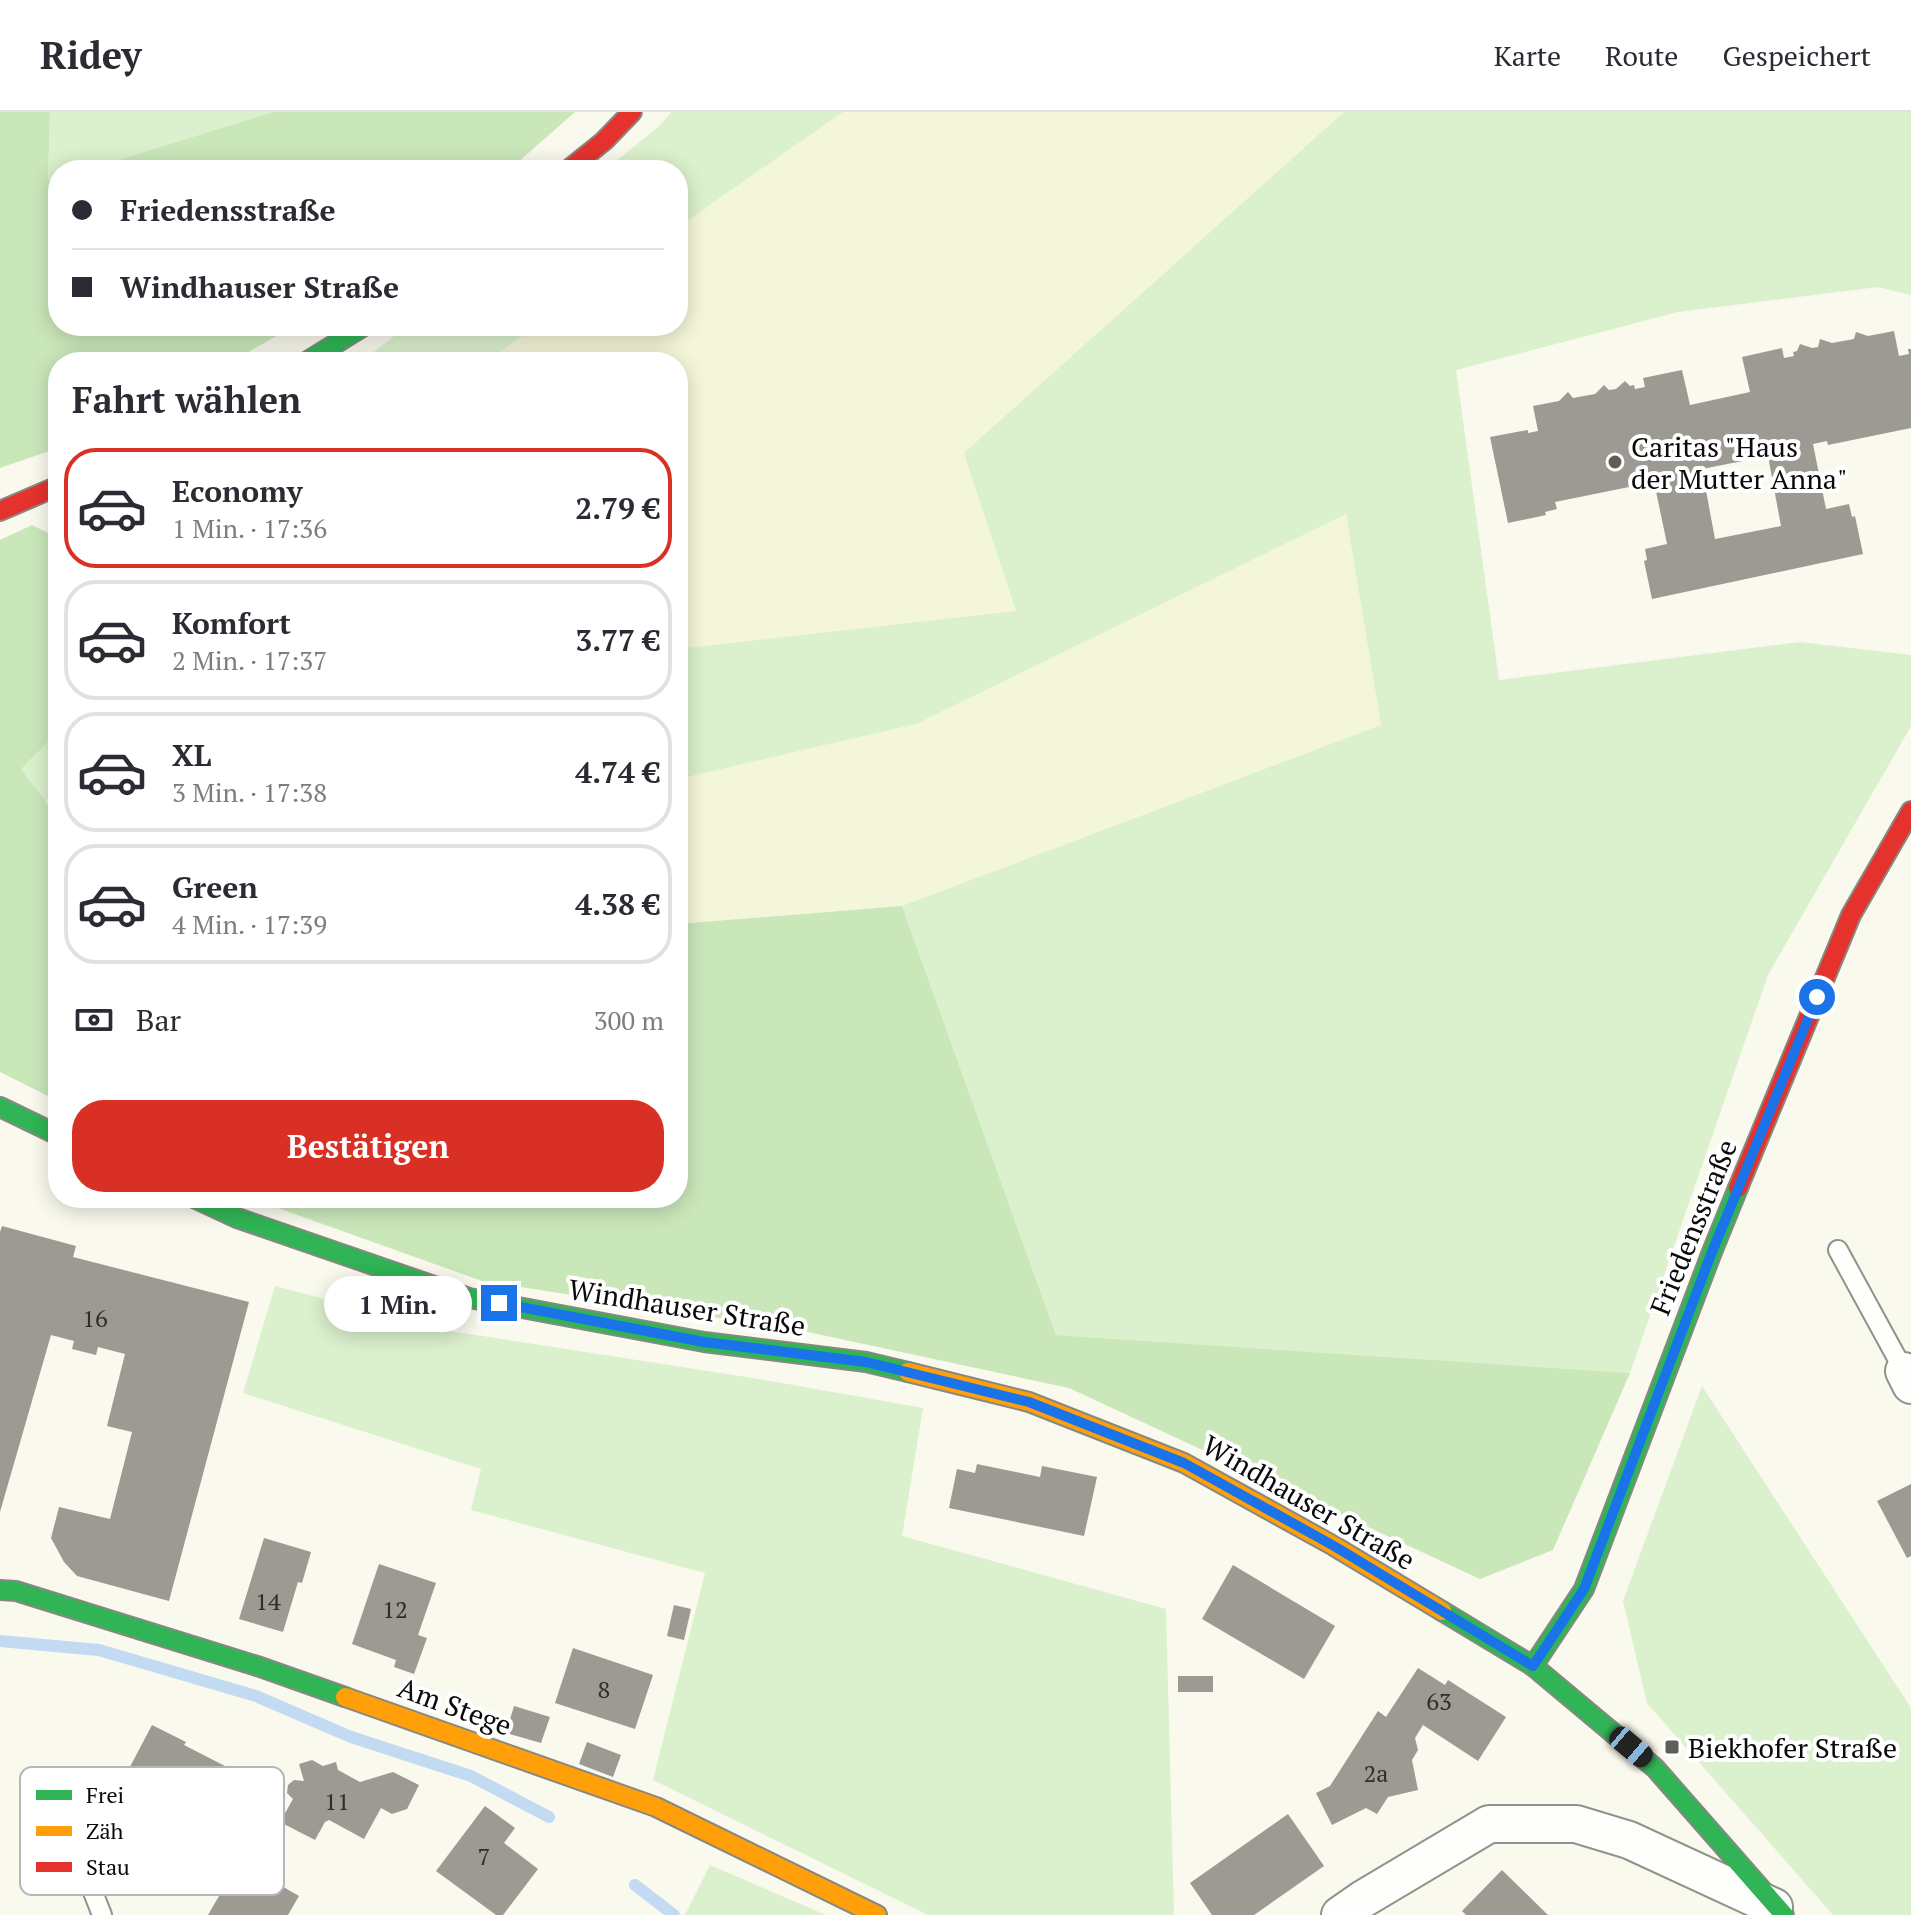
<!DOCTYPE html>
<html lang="de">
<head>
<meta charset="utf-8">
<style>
	:root { --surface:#fff; --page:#f7f7f7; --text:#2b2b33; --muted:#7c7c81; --line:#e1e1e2; --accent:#d93025 }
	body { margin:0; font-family:"PT Serif",serif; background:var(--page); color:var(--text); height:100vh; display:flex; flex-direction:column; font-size:30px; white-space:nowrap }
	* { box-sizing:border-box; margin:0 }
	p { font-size:26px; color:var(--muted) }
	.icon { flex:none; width:44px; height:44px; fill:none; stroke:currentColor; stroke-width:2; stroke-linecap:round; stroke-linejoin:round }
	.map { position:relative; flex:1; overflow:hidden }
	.details { position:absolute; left:48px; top:240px; width:640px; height:856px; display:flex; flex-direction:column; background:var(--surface); border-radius:32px; box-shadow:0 4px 20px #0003 }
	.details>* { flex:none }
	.guide { position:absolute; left:48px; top:48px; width:640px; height:176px; border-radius:32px; box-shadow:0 4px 20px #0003; display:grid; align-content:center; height:176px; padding:0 24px; background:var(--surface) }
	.end { position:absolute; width:36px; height:36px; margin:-18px; border:10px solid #1a73e8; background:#fff; box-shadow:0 0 0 4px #fff }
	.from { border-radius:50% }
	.bubble { position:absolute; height:56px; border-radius:28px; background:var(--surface); box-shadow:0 4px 20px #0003; font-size:26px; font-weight:700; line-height:56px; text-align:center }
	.car { position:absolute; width:24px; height:48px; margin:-24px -12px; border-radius:10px; box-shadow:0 0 6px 2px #0007; background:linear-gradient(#222 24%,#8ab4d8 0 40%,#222 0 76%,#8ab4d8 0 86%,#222 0) }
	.guide b { display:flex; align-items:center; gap:28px; height:76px; font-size:30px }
	.guide b+b { border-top:2px solid var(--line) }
	.guide i { width:20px; height:20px; background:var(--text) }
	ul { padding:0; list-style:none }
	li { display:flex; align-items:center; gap:24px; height:120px; margin:0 16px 12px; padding:0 8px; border:4px solid var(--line); border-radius:32px }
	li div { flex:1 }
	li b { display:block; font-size:30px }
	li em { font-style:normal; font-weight:700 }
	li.selected { border-color:var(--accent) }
	li>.icon { width:72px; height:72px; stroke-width:1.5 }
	h2 { padding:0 24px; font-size:36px; line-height:96px }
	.pay { display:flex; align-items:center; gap:20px; height:88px; padding:0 24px; font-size:30px }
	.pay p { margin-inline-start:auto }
	.primary-button { display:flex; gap:16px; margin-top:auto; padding:16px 24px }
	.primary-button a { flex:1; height:92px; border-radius:32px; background:var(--accent); color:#fff; font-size:32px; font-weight:700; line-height:92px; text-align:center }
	header { display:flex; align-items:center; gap:48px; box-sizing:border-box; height:112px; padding:0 40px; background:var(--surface); border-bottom:2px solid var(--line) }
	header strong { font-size:38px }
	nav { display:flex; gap:44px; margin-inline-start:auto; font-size:28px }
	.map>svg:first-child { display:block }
	.farmland { fill:#f4f6d9 }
	.green { fill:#dbf0cd }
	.forest { fill:#cae7ba }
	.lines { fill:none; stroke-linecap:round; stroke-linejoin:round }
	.stream { stroke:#c3daf3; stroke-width:12 }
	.building { fill:#9c9a93; fill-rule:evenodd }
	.lane-casing { stroke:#92928c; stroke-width:22 }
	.street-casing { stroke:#92928c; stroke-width:40 }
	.fast-casing { stroke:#888883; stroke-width:22 }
	.slow-casing { stroke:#888883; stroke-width:22 }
	.jam-casing { stroke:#888883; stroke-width:22 }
	.lane { stroke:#fefefc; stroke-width:18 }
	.street { stroke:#fefefc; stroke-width:36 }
	.fast { stroke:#30b455; stroke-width:18 }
	.slow { stroke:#ff9f0a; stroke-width:18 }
	.jam { stroke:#e5322d; stroke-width:18 }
	.route { stroke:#1a73e8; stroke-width:10 }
	.poi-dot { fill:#5e5e59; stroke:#fff; stroke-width:3 }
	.labels { text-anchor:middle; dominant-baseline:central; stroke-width:8; stroke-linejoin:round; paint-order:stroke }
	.number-label { font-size:24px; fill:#2e2e2c }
	.poi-label { font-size:28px; fill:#0a0a0a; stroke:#fff; text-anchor:start }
	.street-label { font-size:28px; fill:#0a0a0a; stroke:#fff }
	.key { fill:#fff; stroke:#b6b6b6; stroke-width:2 }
	.key-label { font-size:22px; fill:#0a0a0a }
</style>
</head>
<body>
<header>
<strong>Ridey</strong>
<nav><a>Karte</a><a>Route</a><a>Gespeichert</a></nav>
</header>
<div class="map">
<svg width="1911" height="1803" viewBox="0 0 1911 1803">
	<rect width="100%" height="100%" fill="#f9f9ed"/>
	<g class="farmland">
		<polygon points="843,0 1344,0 1016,500 678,537 678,250 485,250 537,214 678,214 678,115"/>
		<polygon points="1346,402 1381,613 902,794 678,812 678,667 916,612"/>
	</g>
	<g class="green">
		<polygon points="50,0 273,0 86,58 58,58 58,67 48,70"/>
		<polygon points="672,0 843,0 678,115 678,58 605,58 657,16"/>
		<polygon points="1344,0 1911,0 1911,183 1878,175 1678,200 1456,258 1499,568 1800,530 1911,543 1911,614 1768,863 1630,1261 1056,1223 902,794 1381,613 1346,402 916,612 678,667 678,537 1016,499 964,341"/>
		<polygon points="407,214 537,214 485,250 357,250 370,243"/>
		<polygon points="58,620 58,689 46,689 21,657"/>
		<polygon points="275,1174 437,1217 759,1267 923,1296 902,1424 1166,1497 1174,1803 928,1803 653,1668 705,1461 471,1398 481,1357 243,1281"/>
		<polygon points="1702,1274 1911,1596 1911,1803 1833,1803 1647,1591 1623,1489"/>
		<polygon points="710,1753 826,1803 685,1803"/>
	</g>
	<g class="forest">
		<polygon points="0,0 50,0 48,69 58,67 58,214 294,214 231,250 58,250 58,336 0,356"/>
		<polygon points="273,0 575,0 509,58 86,58"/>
		<polygon points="32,413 58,426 58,620 21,657 45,688 58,709 58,989 0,960 0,428"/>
		<polygon points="902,794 1056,1223 1630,1261 1553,1438 1480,1467 1069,1276 808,1220 482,1169 250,1086 678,1086 678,812"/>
	</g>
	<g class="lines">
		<g class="stream">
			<polyline points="0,1529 99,1538 256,1584 351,1625 471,1664 549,1705"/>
			<polyline points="635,1773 674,1803"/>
		</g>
	</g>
	<g class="building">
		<path d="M 1894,219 L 1899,244 L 1909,242 L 1908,237 L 1911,237 L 1911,316 L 1828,333 L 1827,329 L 1813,332 L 1826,397 L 1849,392 L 1852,405 L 1855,404 L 1863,442 L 1652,487 L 1644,449 L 1647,448 L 1645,437 L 1667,432 L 1653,365 L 1638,369 L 1639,373 L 1555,390 L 1557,397 L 1545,400 L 1546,403 L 1508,411 L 1490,325 L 1528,318 L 1528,321 L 1538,319 L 1533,294 L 1559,289 L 1568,280 L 1573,286 L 1595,282 L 1604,273 L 1609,278 L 1616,277 L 1625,269 L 1630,274 L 1634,273 L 1635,277 L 1645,275 L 1643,266 L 1682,258 L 1690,293 L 1750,280 L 1742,245 L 1782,236 L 1784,246 L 1794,244 L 1793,240 L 1797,239 L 1800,232 L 1812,236 L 1818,235 L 1820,227 L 1832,231 L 1854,227 L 1856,220 L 1868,224 ZM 1768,344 L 1781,414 L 1715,427 L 1702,357 Z"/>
		<polygon points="2,1114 76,1134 73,1145 249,1190 169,1489 77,1464 64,1450 51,1426 59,1395 110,1407 132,1320 107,1314 125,1242 98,1235 96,1243 72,1237 74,1229 51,1223 0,1400 0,1120"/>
		<polygon points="977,1352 1040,1365 1042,1354 1097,1365 1084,1424 949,1396 957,1357 975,1361"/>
		<polygon points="1911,1372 1911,1444 1907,1446 1877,1389"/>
		<polygon points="264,1426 311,1440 302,1471 298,1470 283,1520 239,1507"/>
		<polygon points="379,1452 436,1471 418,1523 427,1526 414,1562 394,1555 396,1548 352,1532"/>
		<polygon points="1233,1453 1335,1514 1304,1567 1202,1507"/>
		<polygon points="674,1493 691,1497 684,1528 667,1524"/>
		<polygon points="573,1536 653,1563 635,1617 555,1591"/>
		<polygon points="1418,1556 1445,1573 1448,1568 1506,1605 1478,1649 1423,1613 1415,1626 1418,1638 1412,1648 1418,1678 1388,1685 1377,1702 1366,1696 1332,1713 1316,1681 1330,1674 1378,1599 1386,1605"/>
		<rect x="1178" y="1564" width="35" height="16"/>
		<polygon points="514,1594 550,1605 541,1631 506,1621"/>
		<polygon points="152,1613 186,1630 184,1633 225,1654 198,1708 123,1668"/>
		<polygon points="587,1630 621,1643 613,1665 579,1652"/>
		<polygon points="312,1648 323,1654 336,1650 338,1658 360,1670 393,1660 419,1673 407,1697 392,1702 381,1696 364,1727 329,1708 325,1710 315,1728 280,1710 293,1687 287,1681 288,1673 294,1668 304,1669 299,1652"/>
		<polygon points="485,1694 515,1716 504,1731 538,1757 503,1803 496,1803 436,1759"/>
		<polygon points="1288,1702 1324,1754 1254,1803 1212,1803 1190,1771"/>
		<polygon points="202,1715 238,1738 233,1746 299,1784 288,1803 208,1803 226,1772 204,1759 200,1764 179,1751"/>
		<polygon points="1502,1758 1548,1803 1466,1803 1462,1799"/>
	</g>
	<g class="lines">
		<defs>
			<g id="lane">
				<polyline points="1838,1138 1904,1259"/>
				<polyline points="72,1676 91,1775 102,1803"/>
			</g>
			<g id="street">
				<polyline points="1904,1259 1911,1273"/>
				<polyline points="1340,1803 1363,1787 1489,1712 1576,1712 1629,1728 1774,1795"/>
			</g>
			<g id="fast">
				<polyline points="306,250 364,214"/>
				<polyline points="0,995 58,1023"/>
				<polyline points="194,1086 237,1106 469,1186 704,1230 866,1250 908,1260"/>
				<polyline points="0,1478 16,1479 257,1554 345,1585"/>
				<polyline points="1442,1499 1533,1554 1655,1656 1784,1803"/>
				<polyline points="1533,1554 1584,1477 1712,1140 1738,1076"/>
			</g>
			<g id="slow">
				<polyline points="908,1260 1029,1290 1184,1351 1334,1434 1442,1499"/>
				<polyline points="345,1585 656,1695 877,1803"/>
			</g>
			<g id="jam">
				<polyline points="568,58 604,29 632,0"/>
				<polyline points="0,399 58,374"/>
				<polyline points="1738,1076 1851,803 1911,699"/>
			</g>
		</defs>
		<use href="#lane" class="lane-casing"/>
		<use href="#street" class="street-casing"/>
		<use href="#fast" class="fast-casing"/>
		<use href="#slow" class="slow-casing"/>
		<use href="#jam" class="jam-casing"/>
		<use href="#lane" class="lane"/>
		<use href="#street" class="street"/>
		<use href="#fast" class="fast"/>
		<use href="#slow" class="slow"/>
		<use href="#jam" class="jam"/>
	</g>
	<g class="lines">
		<polyline class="route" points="499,1191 704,1230 866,1250 1029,1290 1184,1351 1334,1434 1533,1554 1584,1477 1712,1140 1817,885"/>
	</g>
	<g class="poi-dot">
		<circle cx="1615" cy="350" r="8"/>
		<rect x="1664" y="1627" width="16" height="16" rx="4"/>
	</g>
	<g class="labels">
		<g class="number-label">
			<text x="95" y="1206">16</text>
			<text x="268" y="1489">14</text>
			<text x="395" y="1497">12</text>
			<text x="604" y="1577">8</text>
			<text x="1439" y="1589">63</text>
			<text x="1376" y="1661">2a</text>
			<text x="337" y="1689">11</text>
			<text x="484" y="1744">7</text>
		</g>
		<g class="poi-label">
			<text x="1631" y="334">Caritas "Haus<tspan x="1631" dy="32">der Mutter Anna"</tspan></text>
			<text x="1688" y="1635">Biekhofer Straße</text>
		</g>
		<g class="street-label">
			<text transform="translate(1693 1115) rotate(-68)">Friedensstraße</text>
			<text transform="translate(687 1195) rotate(9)">Windhauser Straße</text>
			<text transform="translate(1309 1390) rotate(30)">Windhauser Straße</text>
			<text transform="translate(455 1594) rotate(20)">Am Stege</text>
		</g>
	</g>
	<rect x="20" y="1655" width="264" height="128" rx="12" class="key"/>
	<rect x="36" y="1678" width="36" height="10" fill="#30b455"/>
	<rect x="36" y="1714" width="36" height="10" fill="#ff9f0a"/>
	<rect x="36" y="1750" width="36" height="10" fill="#e5322d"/>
	<g class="key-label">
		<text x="86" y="1691">Frei</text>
		<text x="86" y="1727">Zäh</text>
		<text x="86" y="1763">Stau</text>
	</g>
</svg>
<i class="end from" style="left:1817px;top:885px"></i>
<i class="end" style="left:499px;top:1191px"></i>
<div class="bubble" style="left:324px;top:1164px;width:148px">1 Min.</div>
<i class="car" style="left:1631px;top:1635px;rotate:130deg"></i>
<div class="guide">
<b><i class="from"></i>Friedensstraße</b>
<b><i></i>Windhauser Straße</b>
</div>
<section class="details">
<h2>Fahrt wählen</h2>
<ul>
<li class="selected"><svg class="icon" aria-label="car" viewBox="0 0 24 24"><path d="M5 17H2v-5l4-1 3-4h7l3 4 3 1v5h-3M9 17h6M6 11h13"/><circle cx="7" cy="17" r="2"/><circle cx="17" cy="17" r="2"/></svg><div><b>Economy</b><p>1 Min. · 17:36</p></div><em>2.79 €</em></li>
<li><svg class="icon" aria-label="car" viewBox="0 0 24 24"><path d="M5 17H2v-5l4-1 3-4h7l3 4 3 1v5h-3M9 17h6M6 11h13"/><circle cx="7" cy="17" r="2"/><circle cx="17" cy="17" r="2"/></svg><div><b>Komfort</b><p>2 Min. · 17:37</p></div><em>3.77 €</em></li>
<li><svg class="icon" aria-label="car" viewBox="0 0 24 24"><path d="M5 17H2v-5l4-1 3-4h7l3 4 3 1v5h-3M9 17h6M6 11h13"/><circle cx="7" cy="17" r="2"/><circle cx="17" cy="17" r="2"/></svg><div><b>XL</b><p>3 Min. · 17:38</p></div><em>4.74 €</em></li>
<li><svg class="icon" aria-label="car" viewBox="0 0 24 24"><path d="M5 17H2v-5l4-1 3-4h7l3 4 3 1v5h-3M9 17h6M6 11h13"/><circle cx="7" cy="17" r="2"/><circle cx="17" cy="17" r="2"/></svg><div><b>Green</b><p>4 Min. · 17:39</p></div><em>4.38 €</em></li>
</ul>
<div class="pay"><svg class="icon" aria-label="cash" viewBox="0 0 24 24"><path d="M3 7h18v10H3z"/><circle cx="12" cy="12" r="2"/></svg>Bar<p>300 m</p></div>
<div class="primary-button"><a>Bestätigen</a></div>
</section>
</div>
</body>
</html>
